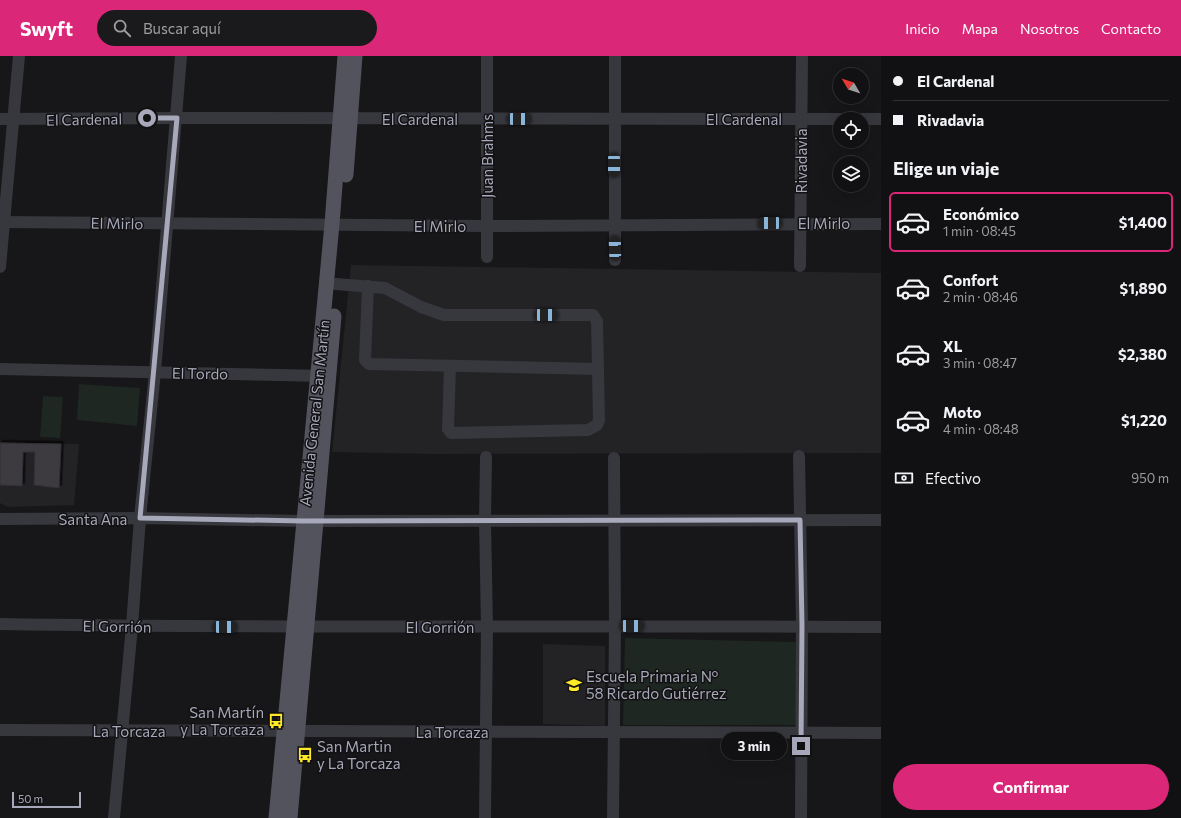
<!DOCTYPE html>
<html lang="es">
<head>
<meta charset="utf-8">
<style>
	:root { --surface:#111012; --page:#1a191b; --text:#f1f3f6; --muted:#9c9d9f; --line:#303032; --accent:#db2777 }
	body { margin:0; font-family:Commissioner,sans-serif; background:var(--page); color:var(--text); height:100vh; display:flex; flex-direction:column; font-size:15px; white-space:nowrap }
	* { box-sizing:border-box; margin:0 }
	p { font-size:13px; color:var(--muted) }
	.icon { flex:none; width:22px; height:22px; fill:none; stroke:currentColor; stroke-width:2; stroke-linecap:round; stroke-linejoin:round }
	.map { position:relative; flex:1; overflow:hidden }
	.panel { display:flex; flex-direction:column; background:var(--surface); width:300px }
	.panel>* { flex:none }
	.banner { display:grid; align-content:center; height:88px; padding:0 12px; background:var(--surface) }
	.needle { width:26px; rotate:309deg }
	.tools { position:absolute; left:833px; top:12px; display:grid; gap:8px }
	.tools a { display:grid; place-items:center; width:36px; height:36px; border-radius:50%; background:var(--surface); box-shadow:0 4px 16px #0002,0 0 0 1px var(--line); font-size:20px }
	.scale { position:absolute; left:12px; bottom:10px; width:69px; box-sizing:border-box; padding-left:4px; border:2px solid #a7a8b9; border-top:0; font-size:11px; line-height:14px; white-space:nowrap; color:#a7a8b9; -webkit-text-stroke:3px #121113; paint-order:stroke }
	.end { position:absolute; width:18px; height:18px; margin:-9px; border:5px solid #a7a8b9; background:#111; box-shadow:0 0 0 2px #111 }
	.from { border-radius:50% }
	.bubble { position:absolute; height:28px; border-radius:14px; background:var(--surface); box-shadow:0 4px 16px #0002,0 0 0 1px var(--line); font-size:13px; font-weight:700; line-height:28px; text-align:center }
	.car { position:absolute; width:12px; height:24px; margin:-12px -6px; border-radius:5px; box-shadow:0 0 3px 1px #0007; background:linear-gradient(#222 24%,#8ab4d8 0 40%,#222 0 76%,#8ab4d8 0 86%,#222 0) }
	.banner b { display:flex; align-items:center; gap:14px; height:38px; font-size:15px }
	.banner b+b { border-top:1px solid var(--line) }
	.banner i { width:10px; height:10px; background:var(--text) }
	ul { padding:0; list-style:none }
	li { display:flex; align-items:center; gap:12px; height:60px; margin:0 8px 6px; padding:0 4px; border:2px solid transparent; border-radius:6px }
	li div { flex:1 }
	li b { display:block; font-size:15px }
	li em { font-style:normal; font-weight:700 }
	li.selected { border-color:var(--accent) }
	li>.icon { width:36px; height:36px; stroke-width:1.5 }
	h2 { padding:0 12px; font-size:18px; line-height:48px }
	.pay { display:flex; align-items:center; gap:10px; height:44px; padding:0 12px; font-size:15px }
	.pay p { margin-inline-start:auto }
	.primary-button { display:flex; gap:8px; margin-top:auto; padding:8px 12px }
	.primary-button a { flex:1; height:46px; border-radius:24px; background:var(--accent); color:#fff; font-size:16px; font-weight:700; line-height:46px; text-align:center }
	header { display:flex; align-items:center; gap:24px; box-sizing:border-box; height:56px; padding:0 20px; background:var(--accent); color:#fff }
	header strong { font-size:19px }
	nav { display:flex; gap:22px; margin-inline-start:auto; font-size:14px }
	.search { width:280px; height:36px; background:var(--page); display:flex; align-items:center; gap:10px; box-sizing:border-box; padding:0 14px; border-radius:22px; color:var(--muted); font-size:15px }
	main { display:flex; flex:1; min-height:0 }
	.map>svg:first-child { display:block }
	.built { fill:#232225 }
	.green { fill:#1e2721 }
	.building { fill:#3c3b40; stroke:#313035; filter:url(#shadow) }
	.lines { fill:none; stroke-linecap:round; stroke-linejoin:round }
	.minor { stroke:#37373e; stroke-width:12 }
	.major { stroke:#53535d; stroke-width:15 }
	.route { stroke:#a7a8b9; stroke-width:5 }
	.labels { text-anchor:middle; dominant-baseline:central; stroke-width:3; stroke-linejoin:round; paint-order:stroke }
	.street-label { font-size:15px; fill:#a7a8b9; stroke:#121113 }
	.poi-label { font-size:15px; fill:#a7a8b9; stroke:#121113; text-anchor:start }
</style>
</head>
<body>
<header>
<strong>Swyft</strong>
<div class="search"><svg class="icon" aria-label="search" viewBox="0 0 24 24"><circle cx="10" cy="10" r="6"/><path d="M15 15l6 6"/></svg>Buscar aquí</div>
<nav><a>Inicio</a><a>Mapa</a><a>Nosotros</a><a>Contacto</a></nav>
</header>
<main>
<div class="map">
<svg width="881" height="762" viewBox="0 0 881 762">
	<defs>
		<filter id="shadow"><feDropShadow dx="2.5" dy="-2.5" stdDeviation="0" flood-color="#0009"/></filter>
	</defs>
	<rect width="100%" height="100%" fill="#171618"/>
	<g class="built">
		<polygon points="351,209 881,217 881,397 433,398 332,396"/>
		<polygon points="0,386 79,388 74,449 8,451 0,447"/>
		<polygon points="543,588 605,590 605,670 543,668"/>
	</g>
	<g class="green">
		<polygon points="79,328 140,332 137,370 77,364"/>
		<polygon points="43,340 63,341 60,382 40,381"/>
		<polygon points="625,582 798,586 796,669 623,669"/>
	</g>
	<polygon class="building" points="0,387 61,388 59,432 34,429 35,396 23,396 22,430 0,429"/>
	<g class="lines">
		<g class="minor">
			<polyline points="487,0 487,201"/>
			<polyline points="615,0 615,204"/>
			<polyline points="0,63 177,62 840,63"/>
			<polyline points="862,63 881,63"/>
			<polyline points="0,166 486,170 881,168"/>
			<polyline points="800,210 802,0"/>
			<polyline points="0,211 19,0"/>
			<polyline points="336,228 385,232 421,251 444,259 593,259 597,265 599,364 597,369 588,374 451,377 448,373 450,310"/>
			<polyline points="368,230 365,304 369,308 598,313"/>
			<polyline points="0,313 327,320"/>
			<polyline points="799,400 802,570 801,762"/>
			<polyline points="0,463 140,462 303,465 881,464"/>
			<path d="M 0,568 C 294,573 587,569 881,571"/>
			<polyline points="0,674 881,677"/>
			<polyline points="114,762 132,570 140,462 155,316 181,0"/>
			<polyline points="485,762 487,571 485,464 486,401"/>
			<polyline points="613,762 615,570 614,402"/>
		</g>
		<g class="major">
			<polyline points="346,119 355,0"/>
			<polyline points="276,762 332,168 345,0"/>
			<polyline points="290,762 334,260"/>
		</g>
	</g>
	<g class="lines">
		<polyline class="route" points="147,62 177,62 140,462 303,465 800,464 802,570 801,690"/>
	</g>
	<defs>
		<symbol id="school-bare" viewBox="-9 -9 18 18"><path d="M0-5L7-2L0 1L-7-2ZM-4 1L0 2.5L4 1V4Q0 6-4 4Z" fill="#ffea27" stroke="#121113" stroke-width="2.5" paint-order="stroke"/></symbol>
		<symbol id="bus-bare" viewBox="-9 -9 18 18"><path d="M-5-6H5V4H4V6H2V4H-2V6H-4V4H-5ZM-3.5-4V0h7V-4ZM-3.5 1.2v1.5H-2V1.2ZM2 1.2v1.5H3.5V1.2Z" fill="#ffea27" stroke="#121113" stroke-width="2.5" paint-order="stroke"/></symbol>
	</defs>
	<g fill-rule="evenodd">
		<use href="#school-bare" x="563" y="618" width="22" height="22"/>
		<use href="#bus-bare" x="265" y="654" width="22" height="22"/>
		<use href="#bus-bare" x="294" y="688" width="22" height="22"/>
	</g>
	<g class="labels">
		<g class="street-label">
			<text transform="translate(84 63) rotate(-1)">El Cardenal</text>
			<text x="420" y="63">El Cardenal</text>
			<text x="744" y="63">El Cardenal</text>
			<text transform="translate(487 100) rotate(-90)">Juan Brahms</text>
			<text transform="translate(801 105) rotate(-90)">Rivadavia</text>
			<text transform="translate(117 167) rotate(1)">El Mirlo</text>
			<text x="824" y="167">El Mirlo</text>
			<text x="440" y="170">El Mirlo</text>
			<text transform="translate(200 317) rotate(1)">El Tordo</text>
			<text transform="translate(314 357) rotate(-84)">Avenida General San Martín</text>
			<text x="93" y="463">Santa Ana</text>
			<text transform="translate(117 570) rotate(1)">El Gorrión</text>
			<text x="440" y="571">El Gorrión</text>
			<text x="129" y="675">La Torcaza</text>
			<text x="452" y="676">La Torcaza</text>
		</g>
		<g class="poi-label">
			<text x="586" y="620">Escuela Primaria Nº<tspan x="586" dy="17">58 Ricardo Gutiérrez</tspan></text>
			<text x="264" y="656" text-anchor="end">San Martín<tspan x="264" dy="17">y La Torcaza</tspan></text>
			<text x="317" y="690">San Martin<tspan x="317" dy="17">y La Torcaza</tspan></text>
		</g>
	</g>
</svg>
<div class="tools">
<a><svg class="needle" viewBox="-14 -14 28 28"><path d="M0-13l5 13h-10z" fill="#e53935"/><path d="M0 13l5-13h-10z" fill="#9c9d9f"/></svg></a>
<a><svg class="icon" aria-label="locate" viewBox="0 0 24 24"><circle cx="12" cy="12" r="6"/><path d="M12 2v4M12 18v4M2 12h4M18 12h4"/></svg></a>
<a><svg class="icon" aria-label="layers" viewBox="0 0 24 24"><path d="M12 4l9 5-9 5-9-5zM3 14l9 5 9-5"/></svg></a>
</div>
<div class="scale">50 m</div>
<i class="end from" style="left:147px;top:62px"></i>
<i class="end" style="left:801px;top:690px"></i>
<div class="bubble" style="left:721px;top:676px;width:66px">3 min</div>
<i class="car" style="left:519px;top:63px;rotate:90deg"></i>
<i class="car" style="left:614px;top:109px;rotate:180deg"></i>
<i class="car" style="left:770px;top:167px;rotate:269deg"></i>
<i class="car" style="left:615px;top:192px;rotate:358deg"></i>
<i class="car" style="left:546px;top:259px;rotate:90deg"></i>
<i class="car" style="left:632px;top:570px;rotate:90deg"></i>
<i class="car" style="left:225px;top:571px;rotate:90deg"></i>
</div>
<section class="panel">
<div class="banner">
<b><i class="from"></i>El Cardenal</b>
<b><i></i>Rivadavia</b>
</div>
<h2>Elige un viaje</h2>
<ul>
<li class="selected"><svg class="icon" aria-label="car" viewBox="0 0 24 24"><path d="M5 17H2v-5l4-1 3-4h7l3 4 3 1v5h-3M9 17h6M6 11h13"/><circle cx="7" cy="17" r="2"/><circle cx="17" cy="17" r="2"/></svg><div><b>Económico</b><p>1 min · 08:45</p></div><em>$1,400</em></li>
<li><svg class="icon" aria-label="car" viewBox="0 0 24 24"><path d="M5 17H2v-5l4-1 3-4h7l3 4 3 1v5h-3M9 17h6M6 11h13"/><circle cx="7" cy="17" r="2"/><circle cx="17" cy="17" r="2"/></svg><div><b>Confort</b><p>2 min · 08:46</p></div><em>$1,890</em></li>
<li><svg class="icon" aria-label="car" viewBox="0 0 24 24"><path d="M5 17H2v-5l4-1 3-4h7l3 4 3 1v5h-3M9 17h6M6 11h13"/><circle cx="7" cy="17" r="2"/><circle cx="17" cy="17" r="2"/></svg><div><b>XL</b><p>3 min · 08:47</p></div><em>$2,380</em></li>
<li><svg class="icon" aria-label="car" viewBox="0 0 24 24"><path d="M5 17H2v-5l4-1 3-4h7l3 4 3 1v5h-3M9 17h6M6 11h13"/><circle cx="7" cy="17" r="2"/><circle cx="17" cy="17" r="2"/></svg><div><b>Moto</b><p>4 min · 08:48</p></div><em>$1,220</em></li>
</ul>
<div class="pay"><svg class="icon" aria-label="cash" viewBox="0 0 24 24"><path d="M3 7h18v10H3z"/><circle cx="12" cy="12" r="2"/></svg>Efectivo<p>950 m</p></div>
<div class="primary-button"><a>Confirmar</a></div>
</section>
</main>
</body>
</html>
